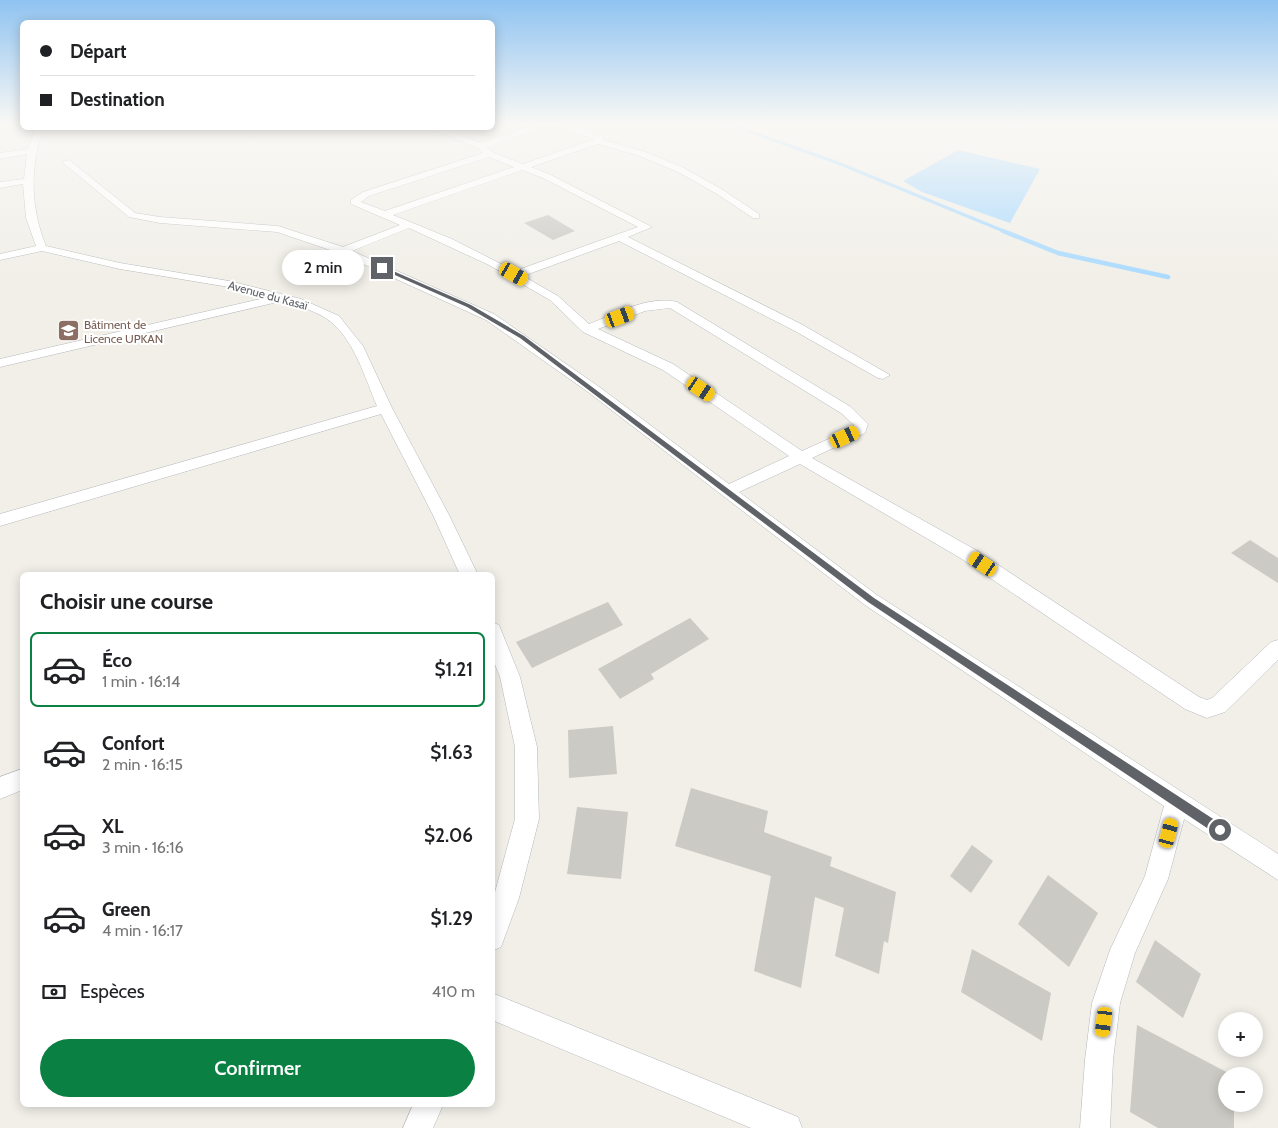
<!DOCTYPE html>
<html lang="fr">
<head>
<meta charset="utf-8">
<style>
	:root { --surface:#fff; --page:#f6f6f6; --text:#202124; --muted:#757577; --line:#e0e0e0; --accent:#0b8043 }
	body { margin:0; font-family:Cabin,sans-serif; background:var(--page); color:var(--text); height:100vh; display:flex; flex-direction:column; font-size:19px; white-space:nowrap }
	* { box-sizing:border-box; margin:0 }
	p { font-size:16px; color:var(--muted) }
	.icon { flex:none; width:28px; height:28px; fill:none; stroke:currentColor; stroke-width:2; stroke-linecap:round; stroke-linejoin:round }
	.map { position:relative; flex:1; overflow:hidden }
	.sheet { position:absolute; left:20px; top:572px; width:475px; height:535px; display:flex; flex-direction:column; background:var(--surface); border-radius:8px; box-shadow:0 2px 12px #0003 }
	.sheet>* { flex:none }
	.banner { position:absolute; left:20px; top:20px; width:475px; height:110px; border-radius:8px; box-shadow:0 2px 12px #0003; display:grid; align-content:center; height:110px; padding:0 20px; background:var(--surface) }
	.fabs { position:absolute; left:1218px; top:1012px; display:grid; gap:10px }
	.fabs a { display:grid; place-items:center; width:45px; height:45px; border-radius:50%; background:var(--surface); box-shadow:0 2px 12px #0003; font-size:25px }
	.end { position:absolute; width:22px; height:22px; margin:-11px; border:6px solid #5f6368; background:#fff; box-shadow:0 0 0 2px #fff }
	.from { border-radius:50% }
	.bubble { position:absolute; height:35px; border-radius:18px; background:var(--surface); box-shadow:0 2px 12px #0003; font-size:16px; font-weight:600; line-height:35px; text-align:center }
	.car { position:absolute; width:15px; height:30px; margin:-15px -8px; border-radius:6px; box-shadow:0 0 4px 1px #0007; background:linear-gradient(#f5c518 24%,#345 0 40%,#f5c518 0 76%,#345 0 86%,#f5c518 0) }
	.banner b { display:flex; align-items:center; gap:18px; height:48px; font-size:19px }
	.banner b+b { border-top:1px solid var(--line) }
	.banner i { width:12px; height:12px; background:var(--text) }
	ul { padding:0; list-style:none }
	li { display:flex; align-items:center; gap:15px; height:75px; margin:0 10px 8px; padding:0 10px; border:2px solid transparent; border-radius:8px }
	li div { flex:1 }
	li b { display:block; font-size:19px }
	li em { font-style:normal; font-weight:600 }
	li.current { border-color:var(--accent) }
	li>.icon { width:45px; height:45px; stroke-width:1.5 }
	h2 { padding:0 20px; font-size:22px; line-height:60px }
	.pay { display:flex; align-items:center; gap:12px; height:55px; padding:0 20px; font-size:19px }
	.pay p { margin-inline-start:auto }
	.cta { display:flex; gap:10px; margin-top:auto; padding:10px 20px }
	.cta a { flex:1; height:58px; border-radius:30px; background:var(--accent); color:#fff; font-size:20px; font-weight:600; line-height:58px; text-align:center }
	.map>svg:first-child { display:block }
	.water { fill:#aadaff }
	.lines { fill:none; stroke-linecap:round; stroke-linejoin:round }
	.stream-far1 { stroke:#aadaff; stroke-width:3 }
	.stream { stroke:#aadaff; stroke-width:4.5 }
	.building { fill:#cccac5 }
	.street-casing { stroke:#b5b8bc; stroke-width:1 }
	.street { fill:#fff; fill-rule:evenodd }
	.route { fill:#5f6368 }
	.labels { text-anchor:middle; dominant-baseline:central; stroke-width:4; stroke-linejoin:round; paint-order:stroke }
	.far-street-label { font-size:12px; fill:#5f6368; stroke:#fff }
	.far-education-label { font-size:12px; fill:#785e54; stroke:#fff; text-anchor:start }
</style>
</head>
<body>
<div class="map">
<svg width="1278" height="1128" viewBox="0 0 1278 1128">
	<rect width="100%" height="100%" fill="#f1efe8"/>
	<polygon class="water" points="958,150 1040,169 1010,223 922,192 903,181"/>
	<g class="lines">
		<polyline class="stream-far1" points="723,122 838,163 1006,232"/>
		<polyline class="stream" points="1003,231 1058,253 1168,277"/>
	</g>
	<g class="building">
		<polygon points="548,215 575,231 553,240 524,223"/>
		<polygon points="1250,540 1278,558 1278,583 1231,553"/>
		<polygon points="608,602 623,625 532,668 516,642"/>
		<polygon points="690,618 709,639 651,674 654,679 620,699 598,669"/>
		<polygon points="613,726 617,774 569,778 568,730"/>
		<polygon points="691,788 768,811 764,832 832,857 830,866 896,892 888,943 884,941 879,974 835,956 844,908 815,897 801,988 754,971 771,876 675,846"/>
		<polygon points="577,807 628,812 621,879 567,874"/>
		<polygon points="972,845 993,861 971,893 950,876"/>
		<polygon points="1048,875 1098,913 1069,967 1018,924"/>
		<polygon points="1155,940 1201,974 1183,1018 1136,982"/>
		<polygon points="972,949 1051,993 1042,1041 961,992"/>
		<polygon points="1137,1025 1234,1076 1226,1076 1226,1104 1234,1104 1234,1128 1158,1128 1130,1112"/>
	</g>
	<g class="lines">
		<defs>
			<g id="street">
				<path d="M 542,122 L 557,122 L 603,136 L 603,140 L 643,151 L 684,168 L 723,190 L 759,214 L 759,218 L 753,218 L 717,194 L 678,172 L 637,155 L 598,144 L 531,167 L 549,174 L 652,227 L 628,237 L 801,324 L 890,375 L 883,379 L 878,378 L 793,330 L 619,241 L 523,276 L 558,296 L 589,324 C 616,314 648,295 677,302 L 851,407 L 868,424 L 865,433 L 812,458 L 974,549 L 1199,697 L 1207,700 L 1212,698 L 1271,642 L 1278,640 L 1278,660 L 1225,712 L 1207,718 L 1185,709 L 962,559 L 800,464 L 739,492 L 877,595 L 1278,854 L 1278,880 L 1184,819 L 1168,879 L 1135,953 L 1120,1003 L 1113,1060 L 1110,1128 L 1080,1128 L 1085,1060 L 1092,1003 L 1110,950 L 1145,876 L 1164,806 L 865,605 L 588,392 L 486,320 L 339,253 L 277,232 L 160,223 L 129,217 L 62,162 L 69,160 L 135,213 L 160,217 L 278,226 L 343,247 L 400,225 L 351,204 L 351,200 L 363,192 L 483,153 L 478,148 L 430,128 L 440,128 L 481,143 ZM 549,125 L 595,139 L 523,164 L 492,152 L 487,147 ZM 489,157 L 514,167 L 385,211 L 361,202 L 369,196 ZM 522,170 L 543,178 L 638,227 L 515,271 L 452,239 L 393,215 ZM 409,228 L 489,265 L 550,300 L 583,332 L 663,370 L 789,456 L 729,484 L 598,386 L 494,314 L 352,251 ZM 670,308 L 841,413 L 854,425 L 853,428 L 802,451 L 673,364 L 598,329 L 645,311 Z"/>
				<path d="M 35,128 L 43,128 C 30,169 30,206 46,246 L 120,263 L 229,281 L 301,299 L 339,316 L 363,346 L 392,408 L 449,515 L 478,575 L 460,575 L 433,515 L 381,414 L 0,526 L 0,514 L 377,406 C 365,378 355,342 331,322 C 321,313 295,304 282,301 L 0,367 L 0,359 L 269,297 L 229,287 L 120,269 L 42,251 L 0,260 L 0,254 L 36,246 L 26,218 L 23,184 L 0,188 L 0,182 L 24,179 L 27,154 L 0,159 L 0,153 L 28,149 Z"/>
				<polygon points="492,622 499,625 501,630 520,677 537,747 539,819 519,898 501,947 492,951 492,903 515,819 515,747 500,677 492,657"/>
				<polygon points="22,769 22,790 0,799 0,777"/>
				<polygon points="492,993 798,1117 802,1128 751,1128 492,1020"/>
				<polygon points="413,1105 443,1105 433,1128 403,1128"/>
			</g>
		</defs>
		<use href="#street" class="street-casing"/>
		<use href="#street" class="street"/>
	</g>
	<linearGradient id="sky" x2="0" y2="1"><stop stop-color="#8fc3f1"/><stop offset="0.44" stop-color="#f9f8f5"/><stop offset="1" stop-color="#f9f8f5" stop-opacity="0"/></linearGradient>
	<rect width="1278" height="280" fill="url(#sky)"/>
	<polygon class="route" points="384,267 471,305 524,336 874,598 1224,826 1224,834 1216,834 868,602 520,338 467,307 379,268"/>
	<defs>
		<symbol id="university-square" viewBox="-11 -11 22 22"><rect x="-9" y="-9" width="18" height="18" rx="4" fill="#8d6e63" stroke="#fff"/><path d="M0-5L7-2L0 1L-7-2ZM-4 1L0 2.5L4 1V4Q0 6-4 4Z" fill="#fff"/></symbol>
	</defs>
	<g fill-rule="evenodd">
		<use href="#university-square" x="56" y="318" width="25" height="25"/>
	</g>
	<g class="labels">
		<g class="far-street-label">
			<text transform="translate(268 295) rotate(15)">Avenue du Kasaï</text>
		</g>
		<g class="far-education-label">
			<text x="84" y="324">Bâtiment de<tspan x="84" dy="14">Licence UPKAN</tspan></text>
		</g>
	</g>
</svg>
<div class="fabs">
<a>+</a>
<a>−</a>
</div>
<i class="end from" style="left:1220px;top:830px"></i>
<i class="end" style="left:382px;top:268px"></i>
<div class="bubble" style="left:282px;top:250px;width:82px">2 min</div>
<i class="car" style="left:514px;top:274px;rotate:120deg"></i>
<i class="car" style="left:620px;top:317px;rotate:69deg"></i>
<i class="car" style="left:701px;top:389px;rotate:124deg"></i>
<i class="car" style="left:845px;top:437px;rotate:65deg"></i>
<i class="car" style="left:983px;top:564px;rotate:304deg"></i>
<i class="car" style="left:1169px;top:833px;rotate:15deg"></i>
<i class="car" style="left:1104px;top:1022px;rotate:187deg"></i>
<div class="banner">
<b><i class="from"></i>Départ</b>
<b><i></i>Destination</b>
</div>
<section class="sheet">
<h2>Choisir une course</h2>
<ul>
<li class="current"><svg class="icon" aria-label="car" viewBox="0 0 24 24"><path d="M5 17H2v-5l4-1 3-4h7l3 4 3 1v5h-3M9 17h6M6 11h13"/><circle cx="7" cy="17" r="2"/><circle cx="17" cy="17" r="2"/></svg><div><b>Éco</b><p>1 min · 16:14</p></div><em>$1.21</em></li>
<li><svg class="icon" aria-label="car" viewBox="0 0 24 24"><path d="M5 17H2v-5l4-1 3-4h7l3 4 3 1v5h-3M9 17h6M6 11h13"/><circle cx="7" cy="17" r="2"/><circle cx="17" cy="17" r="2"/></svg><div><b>Confort</b><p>2 min · 16:15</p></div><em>$1.63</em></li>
<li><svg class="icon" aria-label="car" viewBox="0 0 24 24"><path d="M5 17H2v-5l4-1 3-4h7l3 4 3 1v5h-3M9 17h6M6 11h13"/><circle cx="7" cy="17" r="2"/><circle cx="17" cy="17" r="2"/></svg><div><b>XL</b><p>3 min · 16:16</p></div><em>$2.06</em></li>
<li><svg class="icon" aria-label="car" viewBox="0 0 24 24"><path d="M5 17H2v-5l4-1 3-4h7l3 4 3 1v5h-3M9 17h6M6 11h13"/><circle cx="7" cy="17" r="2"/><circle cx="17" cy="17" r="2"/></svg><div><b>Green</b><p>4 min · 16:17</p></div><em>$1.29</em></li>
</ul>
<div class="pay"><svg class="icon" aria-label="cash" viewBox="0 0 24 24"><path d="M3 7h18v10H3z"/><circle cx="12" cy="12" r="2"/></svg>Espèces<p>410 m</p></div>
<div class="cta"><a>Confirmer</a></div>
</section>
</div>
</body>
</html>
